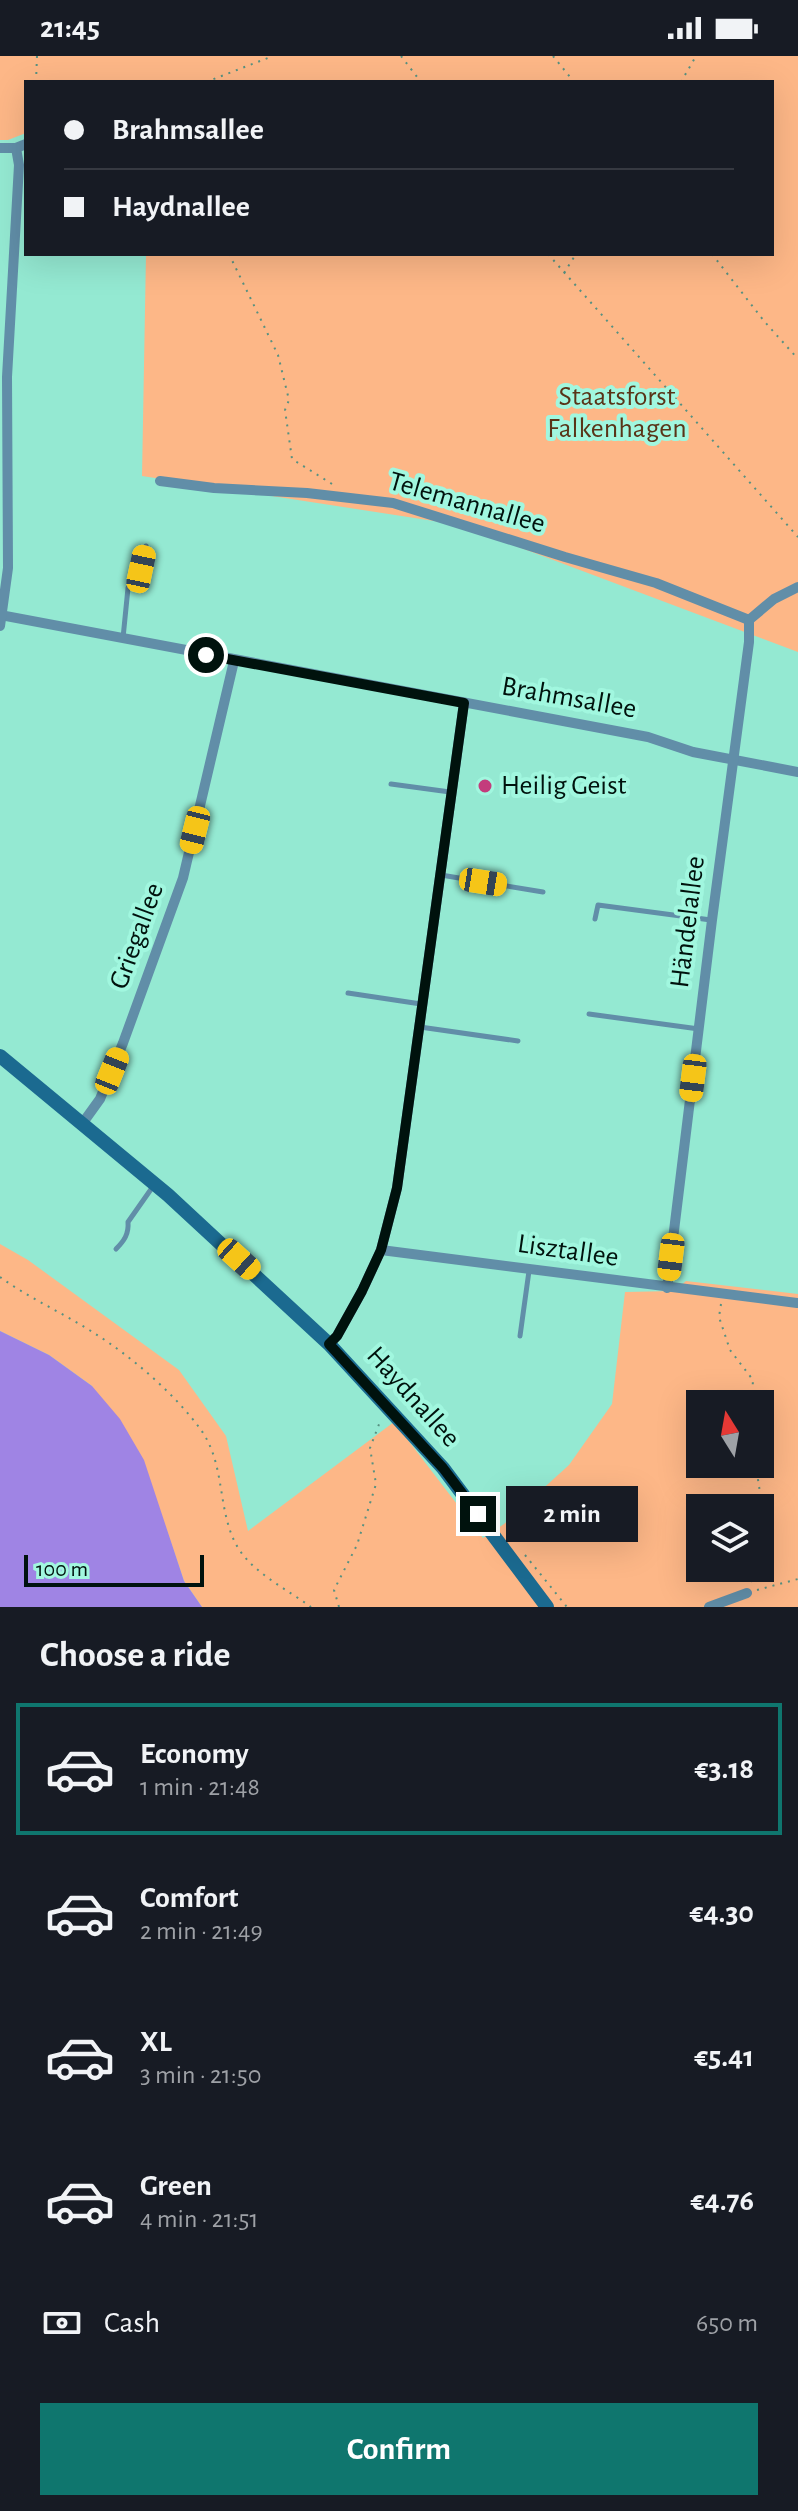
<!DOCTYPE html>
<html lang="en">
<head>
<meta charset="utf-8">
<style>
	:root { --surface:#171b24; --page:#20242c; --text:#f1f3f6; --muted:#9ea1a6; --line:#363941; --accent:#0f766e }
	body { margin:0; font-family:"Alegreya Sans",sans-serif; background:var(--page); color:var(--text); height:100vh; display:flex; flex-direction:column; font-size:30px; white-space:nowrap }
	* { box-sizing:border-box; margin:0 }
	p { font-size:26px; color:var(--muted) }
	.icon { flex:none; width:44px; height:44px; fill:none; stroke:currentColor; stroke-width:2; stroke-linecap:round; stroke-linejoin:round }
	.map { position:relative; height:1551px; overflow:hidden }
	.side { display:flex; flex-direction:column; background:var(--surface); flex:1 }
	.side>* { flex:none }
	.banner { position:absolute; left:24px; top:24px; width:750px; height:176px; border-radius:0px; box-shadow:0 8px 32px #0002; display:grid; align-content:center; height:176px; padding:0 40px; background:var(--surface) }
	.needle { width:52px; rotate:349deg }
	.tools { position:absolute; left:686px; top:1334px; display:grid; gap:16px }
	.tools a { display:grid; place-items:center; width:88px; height:88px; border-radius:0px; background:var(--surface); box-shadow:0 8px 32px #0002; font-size:40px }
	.scale { position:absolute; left:24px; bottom:20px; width:180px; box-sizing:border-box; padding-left:8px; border:4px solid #00120d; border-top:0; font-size:22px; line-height:28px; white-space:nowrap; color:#00120d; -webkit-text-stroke:6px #a1f7df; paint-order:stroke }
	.end { position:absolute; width:36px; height:36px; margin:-18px; border:10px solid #00120d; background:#fff; box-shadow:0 0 0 4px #fff }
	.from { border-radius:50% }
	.bubble { position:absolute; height:56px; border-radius:0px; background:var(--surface); box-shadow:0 8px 32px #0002; font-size:26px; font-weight:700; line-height:56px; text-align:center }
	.car { position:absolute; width:24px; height:48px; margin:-24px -12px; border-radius:10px; box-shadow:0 0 6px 2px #0007; background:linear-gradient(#f5c518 24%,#345 0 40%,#f5c518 0 76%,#345 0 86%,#f5c518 0) }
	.banner b { display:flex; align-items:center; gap:28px; height:76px; font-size:30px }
	.banner b+b { border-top:2px solid var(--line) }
	.banner i { width:20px; height:20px; background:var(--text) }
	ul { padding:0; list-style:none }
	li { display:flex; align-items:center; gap:24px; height:132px; margin:0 16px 12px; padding:0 24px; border:4px solid transparent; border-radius:0px }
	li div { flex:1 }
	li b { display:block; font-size:30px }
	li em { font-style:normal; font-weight:700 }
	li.selected { border-color:var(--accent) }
	li>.icon { width:72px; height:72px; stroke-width:1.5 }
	h2 { padding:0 40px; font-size:36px; line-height:96px }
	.pay { display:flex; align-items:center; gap:20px; height:88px; padding:0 40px; font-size:30px }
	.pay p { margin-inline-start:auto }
	.action { display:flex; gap:16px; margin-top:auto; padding:16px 40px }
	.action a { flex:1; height:92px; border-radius:0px; background:var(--accent); color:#fff; font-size:32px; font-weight:700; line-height:92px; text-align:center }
	.status { display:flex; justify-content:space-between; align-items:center; height:56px; padding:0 40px; background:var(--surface); direction:ltr }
	.status svg { height:22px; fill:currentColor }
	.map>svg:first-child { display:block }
	.green { fill:#fdb787; fill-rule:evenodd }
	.water { fill:#9f84e4 }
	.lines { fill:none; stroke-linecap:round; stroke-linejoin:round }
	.path { stroke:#579181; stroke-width:2; stroke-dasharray:2 6; stroke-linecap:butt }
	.lane { stroke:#618ea8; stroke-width:5 }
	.street { stroke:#618ea8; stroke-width:10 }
	.secondary { stroke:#1b6a90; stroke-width:14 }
	.route { stroke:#00120d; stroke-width:10 }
	.poi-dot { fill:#c33c7c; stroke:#a1f7df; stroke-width:3 }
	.labels { text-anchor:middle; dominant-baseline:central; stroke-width:8; stroke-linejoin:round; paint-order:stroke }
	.park-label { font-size:28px; fill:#593418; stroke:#a1f7df }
	.street-label { font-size:28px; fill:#00120d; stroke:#a1f7df }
	.poi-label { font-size:28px; fill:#00120d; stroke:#a1f7df; text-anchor:start }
</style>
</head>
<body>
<div class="status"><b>21:45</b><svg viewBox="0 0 49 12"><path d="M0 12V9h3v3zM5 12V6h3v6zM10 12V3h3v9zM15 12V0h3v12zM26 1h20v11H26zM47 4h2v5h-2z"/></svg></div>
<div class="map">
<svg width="798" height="1551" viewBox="0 0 798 1551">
	<rect width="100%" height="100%" fill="#94e9d2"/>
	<g class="green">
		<polygon points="0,0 798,0 798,596 460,469 142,420 146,198 772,198 772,26 26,26 26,77 8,84 0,84"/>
		<path d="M 0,1188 L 28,1204 L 179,1314 L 226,1380 L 248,1475 L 394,1366 L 483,1482 L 504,1468 L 569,1409 L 612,1348 L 625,1236 L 674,1235 L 686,1225 L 798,1238 L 798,1551 L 202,1551 L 184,1525 L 166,1472 L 92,1330 L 49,1299 L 0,1275 ZM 700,1348 L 760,1348 L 760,1408 L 700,1408 ZM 700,1452 L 760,1452 L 760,1512 L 700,1512 Z"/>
	</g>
	<polygon class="water" points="0,1275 49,1299 92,1330 120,1363 144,1404 184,1525 202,1551 0,1551"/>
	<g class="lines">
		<g class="path">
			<polyline points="401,0 421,26"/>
			<polyline points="553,0 574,26"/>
			<polyline points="36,26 37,0"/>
			<polyline points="206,26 273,0"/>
			<polyline points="681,26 696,0"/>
			<polyline points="229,198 278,299 289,344 285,354 292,403 332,428"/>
			<polyline points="548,198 798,481"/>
			<polyline points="712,198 764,265 798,303"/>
			<polyline points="564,217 576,198"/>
			<path d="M 0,1221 C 29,1242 63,1257 94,1277 C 131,1300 176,1339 201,1374 C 227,1410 216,1459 240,1495 C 257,1519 288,1534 311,1551"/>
			<polyline points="721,1248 719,1261 730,1294 753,1324 752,1340 741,1348"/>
			<polyline points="753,1408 757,1417 766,1476 760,1495"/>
			<polyline points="525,1499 567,1551"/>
			<polyline points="751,1526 755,1512"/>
			<polyline points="757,1534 798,1523"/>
			<polyline points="339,1551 334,1534 357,1489 376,1428 370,1392 381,1363"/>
		</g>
		<g class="lane">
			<polyline points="123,582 128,532 141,513 146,490"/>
			<polyline points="391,728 450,736"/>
			<polyline points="441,819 543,836"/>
			<polyline points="595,863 598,849 711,864"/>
			<polyline points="348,937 421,948"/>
			<polyline points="589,958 699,973"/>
			<polyline points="420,971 518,985"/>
			<path d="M 116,1193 C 124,1185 129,1178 128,1166 L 154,1129"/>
			<polyline points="520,1280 529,1215"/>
		</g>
		<g class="street">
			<polyline points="0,92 16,92 26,88"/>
			<polyline points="160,425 214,432 307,437 393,447 565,501 656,527 749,564"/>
			<polyline points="0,559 648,681 693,696 798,716"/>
			<polyline points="0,570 8,512 7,321 19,109 16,92"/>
			<polyline points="82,1068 100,1043 123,987 183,822 234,605"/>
			<polyline points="381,1194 797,1247"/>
			<polyline points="667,1232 712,864 749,586 749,564 774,543 798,531"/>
			<polyline points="329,1288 337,1280 362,1235 381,1194 397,1132 464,647"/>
			<polyline points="709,1551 747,1537"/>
		</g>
		<polyline class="secondary" points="0,1000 168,1139 329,1288 443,1412 547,1551"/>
	</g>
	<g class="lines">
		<polyline class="route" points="206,599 464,647 397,1132 381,1194 362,1235 337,1280 329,1288 443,1412 478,1458"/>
	</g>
	<circle class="poi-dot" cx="485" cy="730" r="8"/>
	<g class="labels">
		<g class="park-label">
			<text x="617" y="341">Staatsforst<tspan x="617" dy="32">Falkenhagen</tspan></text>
		</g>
		<g class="street-label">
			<text transform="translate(467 447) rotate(16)">Telemannallee</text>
			<text transform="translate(569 642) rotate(10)">Brahmsallee</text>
			<text transform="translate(688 866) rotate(-83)">Händelallee</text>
			<text transform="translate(137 880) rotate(-70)">Griegallee</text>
			<text transform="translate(568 1195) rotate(8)">Lisztallee</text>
			<text transform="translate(413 1341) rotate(48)">Haydnallee</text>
		</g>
		<g class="poi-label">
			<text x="501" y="730">Heilig Geist</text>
		</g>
	</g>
</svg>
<div class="tools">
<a><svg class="needle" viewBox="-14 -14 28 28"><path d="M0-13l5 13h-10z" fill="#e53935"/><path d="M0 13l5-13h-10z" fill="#9ea1a6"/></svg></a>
<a><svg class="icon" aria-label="layers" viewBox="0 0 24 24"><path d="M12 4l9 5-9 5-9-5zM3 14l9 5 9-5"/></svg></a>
</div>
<div class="scale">100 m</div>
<i class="end from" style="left:206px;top:599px"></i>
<i class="end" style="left:478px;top:1458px"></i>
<div class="bubble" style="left:506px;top:1430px;width:132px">2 min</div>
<i class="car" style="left:141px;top:513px;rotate:12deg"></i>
<i class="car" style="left:195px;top:774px;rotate:194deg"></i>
<i class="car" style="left:483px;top:826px;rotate:99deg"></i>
<i class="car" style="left:112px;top:1015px;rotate:22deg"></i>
<i class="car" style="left:693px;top:1022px;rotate:187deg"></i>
<i class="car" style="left:671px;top:1201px;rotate:187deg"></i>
<i class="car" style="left:239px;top:1203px;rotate:132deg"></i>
<div class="banner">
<b><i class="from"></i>Brahmsallee</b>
<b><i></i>Haydnallee</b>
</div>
</div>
<section class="side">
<h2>Choose a ride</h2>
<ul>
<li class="selected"><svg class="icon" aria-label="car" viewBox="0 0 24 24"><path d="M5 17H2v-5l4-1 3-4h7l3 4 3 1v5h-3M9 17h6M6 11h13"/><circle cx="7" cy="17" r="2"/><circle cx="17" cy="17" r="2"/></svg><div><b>Economy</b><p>1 min · 21:48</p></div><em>€3.18</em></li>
<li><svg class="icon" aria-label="car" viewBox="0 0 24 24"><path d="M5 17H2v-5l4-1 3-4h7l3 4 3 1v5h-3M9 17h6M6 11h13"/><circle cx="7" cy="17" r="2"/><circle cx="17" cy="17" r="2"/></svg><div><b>Comfort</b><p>2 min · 21:49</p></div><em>€4.30</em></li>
<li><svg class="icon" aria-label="car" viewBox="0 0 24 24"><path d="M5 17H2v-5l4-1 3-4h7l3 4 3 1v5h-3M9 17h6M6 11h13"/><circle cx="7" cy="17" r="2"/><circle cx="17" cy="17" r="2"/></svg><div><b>XL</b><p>3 min · 21:50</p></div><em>€5.41</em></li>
<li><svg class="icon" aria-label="car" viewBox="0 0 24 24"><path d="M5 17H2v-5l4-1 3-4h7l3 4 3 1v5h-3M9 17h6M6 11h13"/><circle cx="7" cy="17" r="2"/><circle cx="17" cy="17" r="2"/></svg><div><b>Green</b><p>4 min · 21:51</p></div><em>€4.76</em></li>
</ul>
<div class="pay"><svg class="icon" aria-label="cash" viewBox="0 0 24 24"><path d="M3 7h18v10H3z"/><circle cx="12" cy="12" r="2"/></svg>Cash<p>650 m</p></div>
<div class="action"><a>Confirm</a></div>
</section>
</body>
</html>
